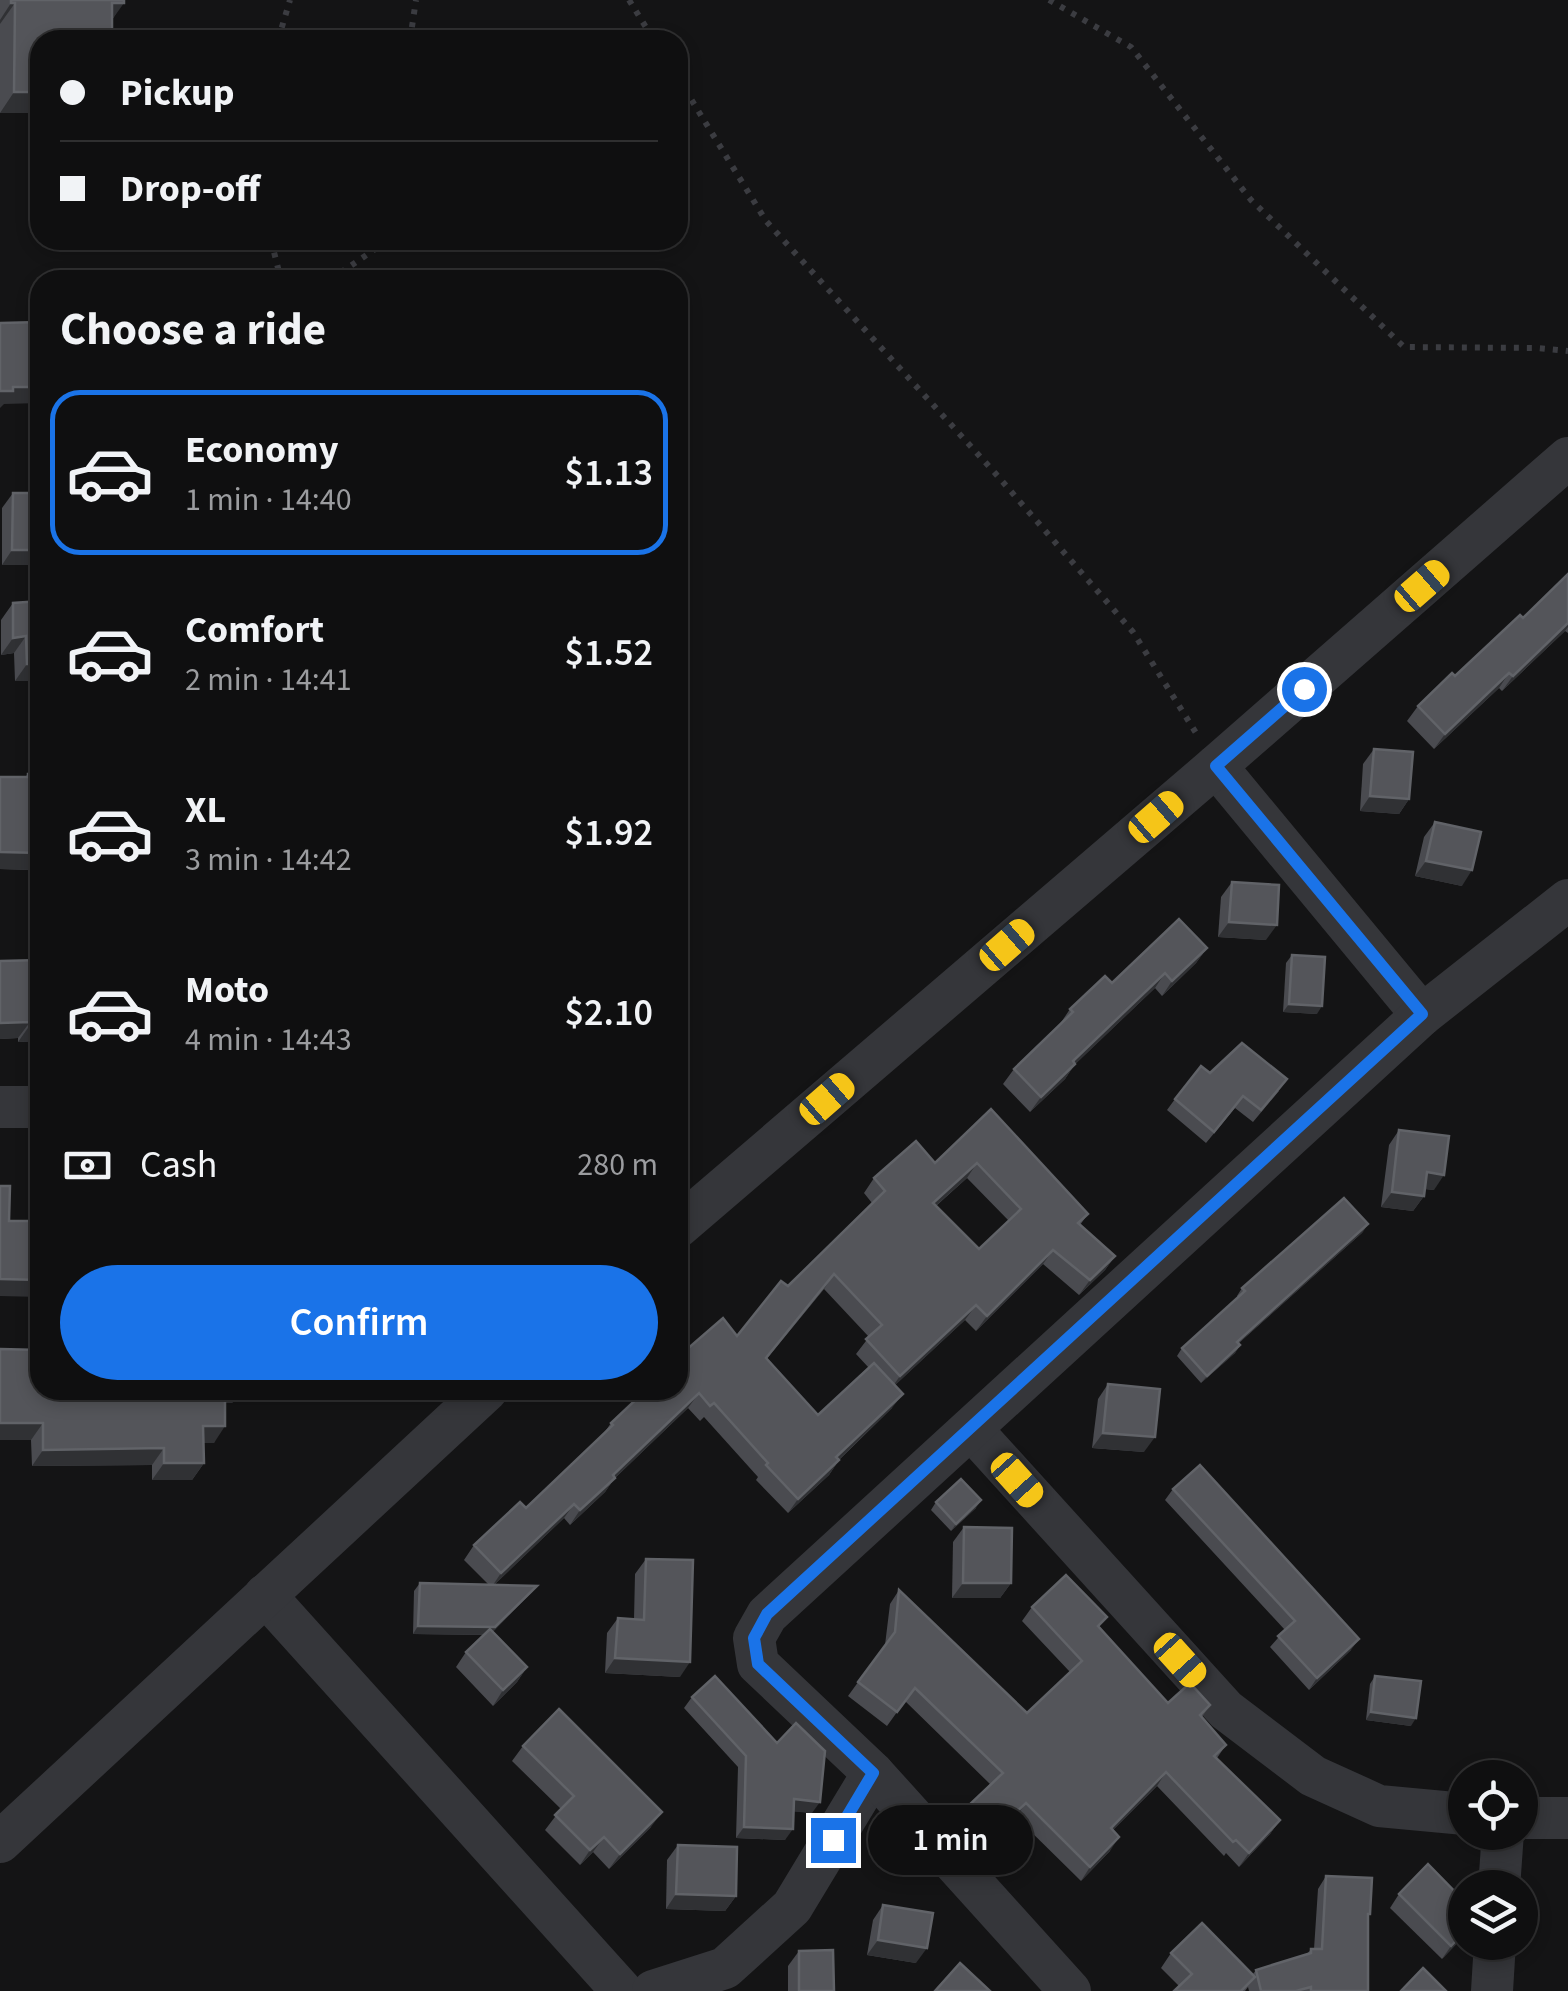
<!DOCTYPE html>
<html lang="en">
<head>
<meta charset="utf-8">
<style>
	:root { --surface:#0f0f10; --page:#1d1d1e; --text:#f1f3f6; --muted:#9b9c9f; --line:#2f2f30; --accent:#1a73e8 }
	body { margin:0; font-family:"Source Sans 3",sans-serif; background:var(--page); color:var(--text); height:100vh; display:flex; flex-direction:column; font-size:38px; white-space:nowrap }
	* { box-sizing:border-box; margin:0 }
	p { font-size:32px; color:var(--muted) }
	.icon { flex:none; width:55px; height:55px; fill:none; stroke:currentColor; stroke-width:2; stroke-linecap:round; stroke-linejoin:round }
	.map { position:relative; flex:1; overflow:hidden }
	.drawer { position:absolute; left:30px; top:270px; width:658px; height:1130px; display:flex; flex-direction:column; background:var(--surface); border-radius:30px; box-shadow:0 5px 15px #0003,0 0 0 2px var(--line) }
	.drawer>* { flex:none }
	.guide { position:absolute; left:30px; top:30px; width:658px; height:220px; border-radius:30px; box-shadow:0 5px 15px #0003,0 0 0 2px var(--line); display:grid; align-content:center; height:220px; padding:0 30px; background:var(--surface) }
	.buttons { position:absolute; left:1448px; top:1760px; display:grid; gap:20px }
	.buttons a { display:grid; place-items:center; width:90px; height:90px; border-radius:50%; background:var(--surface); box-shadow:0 5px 15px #0003,0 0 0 2px var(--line); font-size:50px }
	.end { position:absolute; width:45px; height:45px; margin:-22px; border:12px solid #1a73e8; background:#fff; box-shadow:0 0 0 5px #fff }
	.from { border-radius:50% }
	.bubble { position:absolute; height:70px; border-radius:35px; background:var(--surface); box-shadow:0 5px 15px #0003,0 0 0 2px var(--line); font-size:32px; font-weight:600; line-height:70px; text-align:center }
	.car { position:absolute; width:30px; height:60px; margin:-30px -15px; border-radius:12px; box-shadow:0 0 8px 2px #0007; background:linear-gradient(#f5c518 24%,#345 0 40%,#f5c518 0 76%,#345 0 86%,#f5c518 0) }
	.guide b { display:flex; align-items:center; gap:35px; height:95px; font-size:38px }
	.guide b+b { border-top:2px solid var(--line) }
	.guide i { width:25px; height:25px; background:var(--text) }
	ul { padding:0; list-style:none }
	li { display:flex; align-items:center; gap:30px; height:165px; margin:0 20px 15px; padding:0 10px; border:5px solid transparent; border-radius:30px }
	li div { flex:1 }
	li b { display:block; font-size:38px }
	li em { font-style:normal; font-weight:600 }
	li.active { border-color:var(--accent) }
	li>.icon { width:90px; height:90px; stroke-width:1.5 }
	h2 { padding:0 30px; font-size:45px; line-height:120px }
	.pay { display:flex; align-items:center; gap:25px; height:110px; padding:0 30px; font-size:38px }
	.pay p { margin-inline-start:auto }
	.cta { display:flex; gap:20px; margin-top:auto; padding:20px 30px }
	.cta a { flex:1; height:115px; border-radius:60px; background:var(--accent); color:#fff; font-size:40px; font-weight:600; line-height:115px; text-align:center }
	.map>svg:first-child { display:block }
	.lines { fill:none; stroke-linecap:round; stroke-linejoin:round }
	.path { stroke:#3b3c41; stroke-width:6; stroke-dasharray:5 8; stroke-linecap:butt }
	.minor { stroke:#35363a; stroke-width:42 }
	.wall { fill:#4a4b50; fill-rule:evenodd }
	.shaded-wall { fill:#303134 }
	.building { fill:#54555a; stroke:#616368; stroke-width:2.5; fill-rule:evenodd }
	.route { stroke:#1a73e8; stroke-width:12 }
</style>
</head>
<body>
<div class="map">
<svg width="1568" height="1991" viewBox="0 0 1568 1991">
	<rect width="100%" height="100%" fill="#141415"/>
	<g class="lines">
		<g class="path">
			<polyline points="629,0 654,40"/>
			<polyline points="1049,0 1131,47 1251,200 1404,347 1537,348 1568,351"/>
			<polyline points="278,40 290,0"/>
			<polyline points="410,40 416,0"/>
			<polyline points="678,78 766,221 995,473 1133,632 1196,733"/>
			<polyline points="271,240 281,280"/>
			<polyline points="330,280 381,245 382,240"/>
		</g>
		<g class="minor">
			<polyline points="1216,766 1422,1015"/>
			<polyline points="0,1107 40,1107"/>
			<polyline points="678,1227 1216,766 1568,458"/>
			<polyline points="971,1429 1226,1710 1313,1776 1379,1806 1465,1814"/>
			<polyline points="265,1595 622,1991"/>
			<polyline points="1520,1818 1568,1818"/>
			<polyline points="0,1842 487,1390"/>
			<polyline points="1499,1888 1503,1832"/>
			<polyline points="653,1991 725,1968 792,1907 873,1773"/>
			<polyline points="1070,1991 873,1773 758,1664 754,1638 767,1615 1422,1015 1568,900"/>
			<polyline points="1492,1991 1495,1942"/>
		</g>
	</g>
	<g class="wall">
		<polygon points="0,0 124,0 112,20 40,113 0,113"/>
		<polygon points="13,493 40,565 2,565 2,508"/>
		<polygon points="1568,574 1568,633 1565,631 1502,691 1499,688 1434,749 1407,721 1418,706 1455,676 1523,618"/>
		<polygon points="40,601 40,940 33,870 0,869 0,777 25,777 28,774 35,774 37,681 15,681 14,653 1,655 1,620 13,603"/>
		<polygon points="1374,749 1409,799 1399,814 1360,811 1363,764"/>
		<polygon points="1435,822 1462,886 1415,876 1424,837"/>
		<polygon points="1232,882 1266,940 1218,937 1221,897"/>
		<polygon points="1207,948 1196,963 1162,996 1155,988 1075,1064 1065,1079 1030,1112 1003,1084 1014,1069 1060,1024 1070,1009"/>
		<polygon points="1292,955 1317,1014 1283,1012 1286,963"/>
		<polygon points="0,961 40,1041 18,1042 18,1038 0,1039"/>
		<polygon points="1210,1073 1279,1091 1253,1122 1235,1108 1206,1143 1167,1110 1175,1099"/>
		<path d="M 991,1109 L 1088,1214 L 1080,1225 L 1115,1256 L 1105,1270 L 1079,1295 L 1043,1264 L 976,1331 L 965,1320 L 895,1385 L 892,1408 L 839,1460 L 829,1475 L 788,1513 L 756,1480 L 758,1477 L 704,1417 L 700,1421 L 688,1408 L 614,1479 L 605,1492 L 570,1525 L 564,1518 L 494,1585 L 537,1586 L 531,1593 L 493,1631 L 527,1667 L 517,1682 L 493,1706 L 456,1667 L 466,1652 L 485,1635 L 413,1634 L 414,1591 L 420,1583 L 488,1584 L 464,1560 L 474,1545 L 526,1508 L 604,1433 L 611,1423 L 737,1336 L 872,1203 L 864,1193 L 874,1178 L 935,1163 ZM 967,1178 L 1009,1221 L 979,1249 L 936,1206 ZM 824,1289 L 869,1337 L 856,1354 L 869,1368 L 818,1415 L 767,1358 Z"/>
		<polygon points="1399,1130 1434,1190 1425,1189 1424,1196 1413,1211 1381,1207 1389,1145"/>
		<polygon points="1363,1232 1239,1343 1240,1345 1235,1353 1201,1383 1177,1356 1182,1348 1238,1297 1237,1296 1242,1288"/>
		<polygon points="40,1343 40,1390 241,1390 232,1403 225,1403 214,1443 204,1443 204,1463 192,1480 152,1480 152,1465 32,1466 31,1440 0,1440 0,1349 35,1350"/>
		<polygon points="1108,1384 1144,1452 1092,1448 1098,1399"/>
		<polygon points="1173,1489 1351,1650 1309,1690 1270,1647 1285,1630 1165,1500"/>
		<polygon points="936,1502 976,1508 951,1531 931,1510"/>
		<polygon points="964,1527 1011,1583 1000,1598 952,1598 953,1542"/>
		<polygon points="646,1559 680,1677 605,1673 607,1633 618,1618 634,1619 635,1574"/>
		<polygon points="899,1590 1027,1713 1070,1672 1022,1621 1032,1607 1100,1627 1168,1703 1210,1705 1202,1717 1226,1745 1217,1758 1280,1820 1270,1834 1239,1867 1226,1853 1224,1856 1157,1786 1113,1830 1110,1851 1081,1881 1016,1817 983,1848 957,1820 967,1807 990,1784 905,1701 887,1726 848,1696 885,1645 890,1604"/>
		<polygon points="1375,1676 1411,1726 1366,1720 1370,1684"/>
		<polygon points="692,1697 812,1813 794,1811 785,1840 736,1838 738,1767 684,1708"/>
		<polygon points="523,1746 651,1827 609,1869 593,1852 580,1865 545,1830 561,1809 512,1761"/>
		<polygon points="678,1845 736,1896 725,1911 666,1909 667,1860"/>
		<polygon points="1326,1876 1368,1917 1368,1991 1249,1991 1248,1987 1245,1991 1174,1991 1179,1986 1161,1968 1171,1953 1253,1974 1256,1970 1307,1954 1311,1949 1314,1949 1318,1889"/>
		<polygon points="1399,1894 1465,1935 1442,1959 1390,1908"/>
		<polygon points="883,1905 916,1963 867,1955 873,1920"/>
		<polygon points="799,1951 834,1991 788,1991 788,1966"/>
	</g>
	<g class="shaded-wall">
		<polygon points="11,3 15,3 0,24 0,20"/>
		<polygon points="112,3 124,3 109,24"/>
		<polygon points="14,92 40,92 40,113 0,113"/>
		<polygon points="13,387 40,387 40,403 4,404 0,408 0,391"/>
		<polygon points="12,550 40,550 40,565 2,565"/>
		<polygon points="1568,623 1568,627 1565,631 1502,691 1513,676"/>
		<polygon points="26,636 14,653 1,655 13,638"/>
		<polygon points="27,664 40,664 40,677 37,681 15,681"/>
		<polygon points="1509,673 1499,688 1434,749 1445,734"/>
		<polygon points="1370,796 1409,799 1399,814 1360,811"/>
		<polygon points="0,852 40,853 40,861 33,870 0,869"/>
		<polygon points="1426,861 1472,870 1462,886 1415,876"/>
		<polygon points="1229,922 1277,925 1266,940 1218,937"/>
		<polygon points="1207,948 1196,963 1162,996 1172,981"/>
		<polygon points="1165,973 1155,988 1062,1077 1073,1061"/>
		<polygon points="1289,1004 1322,1006 1317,1014 1283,1012"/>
		<polygon points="30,1022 18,1038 0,1039 0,1023"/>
		<polygon points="40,1024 40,1041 18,1042 30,1025"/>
		<polygon points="1075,1064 1065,1079 1030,1112 1041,1097"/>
		<polygon points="977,1163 967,1178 923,1217 933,1203"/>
		<polygon points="1427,1172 1444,1175 1434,1190 1416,1188"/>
		<polygon points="1392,1192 1424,1196 1413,1211 1381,1207"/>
		<polygon points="1368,1224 1363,1232 1232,1349 1237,1342"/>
		<polygon points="1053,1250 1043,1264 976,1331 987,1316"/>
		<polygon points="1115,1256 1105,1270 1079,1295 1090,1280"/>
		<polygon points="834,1274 824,1289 756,1372 766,1358"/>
		<polygon points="0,1279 40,1280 40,1297 0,1296"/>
		<polygon points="976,1305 965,1320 890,1390 900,1376"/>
		<polygon points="1240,1345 1235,1353 1201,1383 1207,1376"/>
		<polygon points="222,1390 241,1390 232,1403 213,1403"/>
		<polygon points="699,1393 688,1408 614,1479 605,1492 570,1525 580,1510 613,1475"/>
		<polygon points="903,1394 892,1408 826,1472 836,1457"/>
		<polygon points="0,1423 43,1423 31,1440 0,1440"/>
		<polygon points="203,1426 225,1426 214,1443 192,1443"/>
		<polygon points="1103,1433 1155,1437 1144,1452 1092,1448"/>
		<polygon points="164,1448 152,1465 32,1466 43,1450"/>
		<polygon points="839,1460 829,1475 788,1513 798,1499"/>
		<polygon points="164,1463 204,1463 192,1480 152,1480"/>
		<polygon points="981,1500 976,1508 951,1531 956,1524"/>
		<polygon points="574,1504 564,1518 491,1588 501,1573"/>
		<polygon points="963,1583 1011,1583 1000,1598 952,1598"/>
		<polygon points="537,1586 531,1593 490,1635 413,1634 418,1626"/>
		<polygon points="1359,1639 1351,1650 1309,1690 1317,1678"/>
		<polygon points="615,1658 690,1662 680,1677 605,1673"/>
		<polygon points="527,1667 517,1682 493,1706 503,1690"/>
		<polygon points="1371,1712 1416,1718 1411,1726 1366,1720"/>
		<polygon points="1166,1772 1157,1786 1101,1842 1111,1828"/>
		<polygon points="794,1799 820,1802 812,1813 786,1811"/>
		<polygon points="1026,1803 1016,1817 983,1848 993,1834"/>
		<polygon points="662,1812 651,1827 609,1869 620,1854"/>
		<polygon points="1280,1820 1270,1834 1239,1867 1249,1853"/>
		<polygon points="744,1827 793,1829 785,1840 736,1838"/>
		<polygon points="604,1837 593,1852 580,1865 590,1850"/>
		<polygon points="1119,1837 1110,1851 1081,1881 1090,1867"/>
		<polygon points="676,1894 736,1896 725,1911 666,1909"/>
		<polygon points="1465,1931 1465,1935 1442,1959 1451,1946"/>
		<polygon points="878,1940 927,1948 916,1963 867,1955"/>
	</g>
	<g class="building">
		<polygon points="11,0 124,0 124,3 112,3 112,40 40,40 40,92 14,92 15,3 11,3"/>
		<polygon points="40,322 40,387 13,387 13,391 0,391 0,323"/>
		<polygon points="13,493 40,493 40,550 12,550"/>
		<polygon points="1568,574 1568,623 1513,676 1509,673 1445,734 1418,706 1452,673 1455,676 1520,615 1523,618"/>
		<polygon points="40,601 40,664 27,664 26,636 13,638 13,603"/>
		<polygon points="1374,749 1413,752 1409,799 1370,796"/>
		<polygon points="28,774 40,774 40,853 0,852 0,777 28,777"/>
		<polygon points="1435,822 1481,832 1472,870 1426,861"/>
		<polygon points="1232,882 1279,885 1277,925 1229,922"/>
		<polygon points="1179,919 1207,948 1172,981 1165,973 1073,1061 1075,1064 1041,1097 1014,1069 1073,1012 1070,1009 1105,976 1112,983"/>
		<polygon points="1292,955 1325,957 1322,1006 1289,1004"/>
		<polygon points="40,960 40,1024 30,1025 30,1022 0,1023 0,961"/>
		<polygon points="1242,1043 1287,1079 1261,1110 1243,1096 1214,1132 1175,1099 1201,1066 1210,1073"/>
		<path d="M 991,1109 L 1088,1214 L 1078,1223 L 1115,1256 L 1090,1280 L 1053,1250 L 987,1316 L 976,1305 L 900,1376 L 866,1339 L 882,1325 L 834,1274 L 766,1358 L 818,1415 L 874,1363 L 903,1394 L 836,1457 L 839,1460 L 798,1499 L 766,1465 L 768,1463 L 714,1403 L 710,1406 L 699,1393 L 613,1475 L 615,1478 L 580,1510 L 574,1504 L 501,1573 L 474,1545 L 520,1502 L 526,1508 L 613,1425 L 611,1423 L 646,1390 L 678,1390 L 678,1357 L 723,1318 L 737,1336 L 781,1281 L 788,1286 L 885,1191 L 874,1178 L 916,1141 L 935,1163 ZM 977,1163 L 1021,1209 L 979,1249 L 933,1203 Z"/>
		<polygon points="1399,1130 1449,1136 1444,1175 1427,1172 1424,1196 1392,1192"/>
		<polygon points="0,1186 10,1186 9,1221 40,1221 40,1280 0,1279"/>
		<polygon points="1344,1198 1368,1224 1237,1342 1240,1345 1207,1376 1182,1348 1245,1291 1242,1288"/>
		<polygon points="0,1349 40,1350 40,1390 225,1390 225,1426 203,1426 204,1463 164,1463 164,1448 43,1450 43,1423 0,1423"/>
		<polygon points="1108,1384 1160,1389 1155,1437 1103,1433"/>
		<polygon points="1200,1465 1359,1639 1317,1678 1278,1636 1295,1621 1173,1489"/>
		<polygon points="961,1479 981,1500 956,1524 936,1502"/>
		<polygon points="964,1527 1012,1528 1011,1583 963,1583"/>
		<polygon points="646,1559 693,1560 690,1662 615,1658 618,1618 644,1620"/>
		<polygon points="1066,1575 1107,1617 1098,1626 1168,1703 1190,1683 1210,1705 1200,1715 1226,1745 1214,1756 1280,1820 1249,1853 1236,1840 1233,1842 1166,1772 1111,1828 1119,1837 1090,1867 1026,1803 993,1834 967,1807 1003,1773 915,1688 897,1712 858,1682 895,1632 899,1590 1027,1713 1082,1661 1032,1607"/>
		<polygon points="420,1583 537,1586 495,1627 418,1626"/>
		<polygon points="490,1629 527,1667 503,1690 466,1652"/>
		<polygon points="715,1676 777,1743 796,1723 825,1751 820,1802 794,1799 793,1829 744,1827 746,1756 692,1697"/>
		<polygon points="1375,1676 1421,1681 1416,1718 1371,1712"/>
		<polygon points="559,1709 662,1812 620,1854 604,1837 590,1850 555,1815 574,1796 523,1746"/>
		<polygon points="678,1845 737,1847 736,1896 676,1894"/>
		<polygon points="1428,1864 1465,1902 1465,1931 1451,1946 1399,1894"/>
		<polygon points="1326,1876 1372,1878 1370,1914 1368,1914 1368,1991 1311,1991 1311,1987 1296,1991 1261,1991 1256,1970 1311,1953 1311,1949 1322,1949"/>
		<polygon points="883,1905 933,1913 927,1948 878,1940"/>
		<polygon points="1202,1923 1255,1977 1241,1991 1174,1991 1192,1974 1171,1953"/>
		<polygon points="833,1950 834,1991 799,1991 799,1951"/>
		<polygon points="960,1963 990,1991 935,1991"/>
		<polygon points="1423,1968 1446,1991 1401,1991"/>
	</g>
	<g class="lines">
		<polyline class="route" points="833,1840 873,1773 758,1664 754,1638 767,1614 1422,1014 1216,766 1304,689"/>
	</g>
</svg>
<div class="buttons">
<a><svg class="icon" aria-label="locate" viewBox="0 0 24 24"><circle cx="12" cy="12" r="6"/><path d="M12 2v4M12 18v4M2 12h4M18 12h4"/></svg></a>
<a><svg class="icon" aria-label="layers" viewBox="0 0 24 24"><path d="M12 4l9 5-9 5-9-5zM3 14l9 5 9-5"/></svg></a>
</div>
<i class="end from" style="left:1304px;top:689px"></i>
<i class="end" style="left:833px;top:1840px"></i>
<div class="bubble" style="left:868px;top:1805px;width:165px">1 min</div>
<i class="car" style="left:1422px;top:586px;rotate:49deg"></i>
<i class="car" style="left:1156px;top:817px;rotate:49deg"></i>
<i class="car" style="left:1007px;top:945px;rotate:49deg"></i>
<i class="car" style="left:827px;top:1099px;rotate:49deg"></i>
<i class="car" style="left:1017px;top:1480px;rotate:138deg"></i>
<i class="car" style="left:1180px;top:1660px;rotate:138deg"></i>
<div class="guide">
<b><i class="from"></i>Pickup</b>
<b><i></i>Drop-off</b>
</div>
<section class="drawer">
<h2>Choose a ride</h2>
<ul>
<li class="active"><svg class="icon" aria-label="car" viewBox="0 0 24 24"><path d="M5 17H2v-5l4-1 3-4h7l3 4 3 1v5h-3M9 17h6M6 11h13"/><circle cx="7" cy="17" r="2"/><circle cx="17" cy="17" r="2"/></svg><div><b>Economy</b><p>1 min · 14:40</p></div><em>$1.13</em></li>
<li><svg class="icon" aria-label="car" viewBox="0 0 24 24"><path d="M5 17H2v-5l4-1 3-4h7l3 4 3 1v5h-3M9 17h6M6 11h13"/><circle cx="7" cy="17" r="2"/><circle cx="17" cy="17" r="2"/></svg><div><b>Comfort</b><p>2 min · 14:41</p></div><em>$1.52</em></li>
<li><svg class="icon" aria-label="car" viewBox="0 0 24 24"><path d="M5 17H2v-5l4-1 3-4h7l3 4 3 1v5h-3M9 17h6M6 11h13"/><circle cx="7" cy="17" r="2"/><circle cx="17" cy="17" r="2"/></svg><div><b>XL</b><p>3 min · 14:42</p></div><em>$1.92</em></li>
<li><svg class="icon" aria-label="car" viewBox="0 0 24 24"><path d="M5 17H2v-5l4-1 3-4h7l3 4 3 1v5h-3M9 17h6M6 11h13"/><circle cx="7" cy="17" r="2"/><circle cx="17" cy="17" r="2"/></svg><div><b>Moto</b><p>4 min · 14:43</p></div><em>$2.10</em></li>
</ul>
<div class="pay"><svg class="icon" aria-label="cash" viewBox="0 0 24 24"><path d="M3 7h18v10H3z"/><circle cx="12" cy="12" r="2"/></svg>Cash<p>280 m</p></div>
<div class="cta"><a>Confirm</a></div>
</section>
</div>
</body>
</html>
